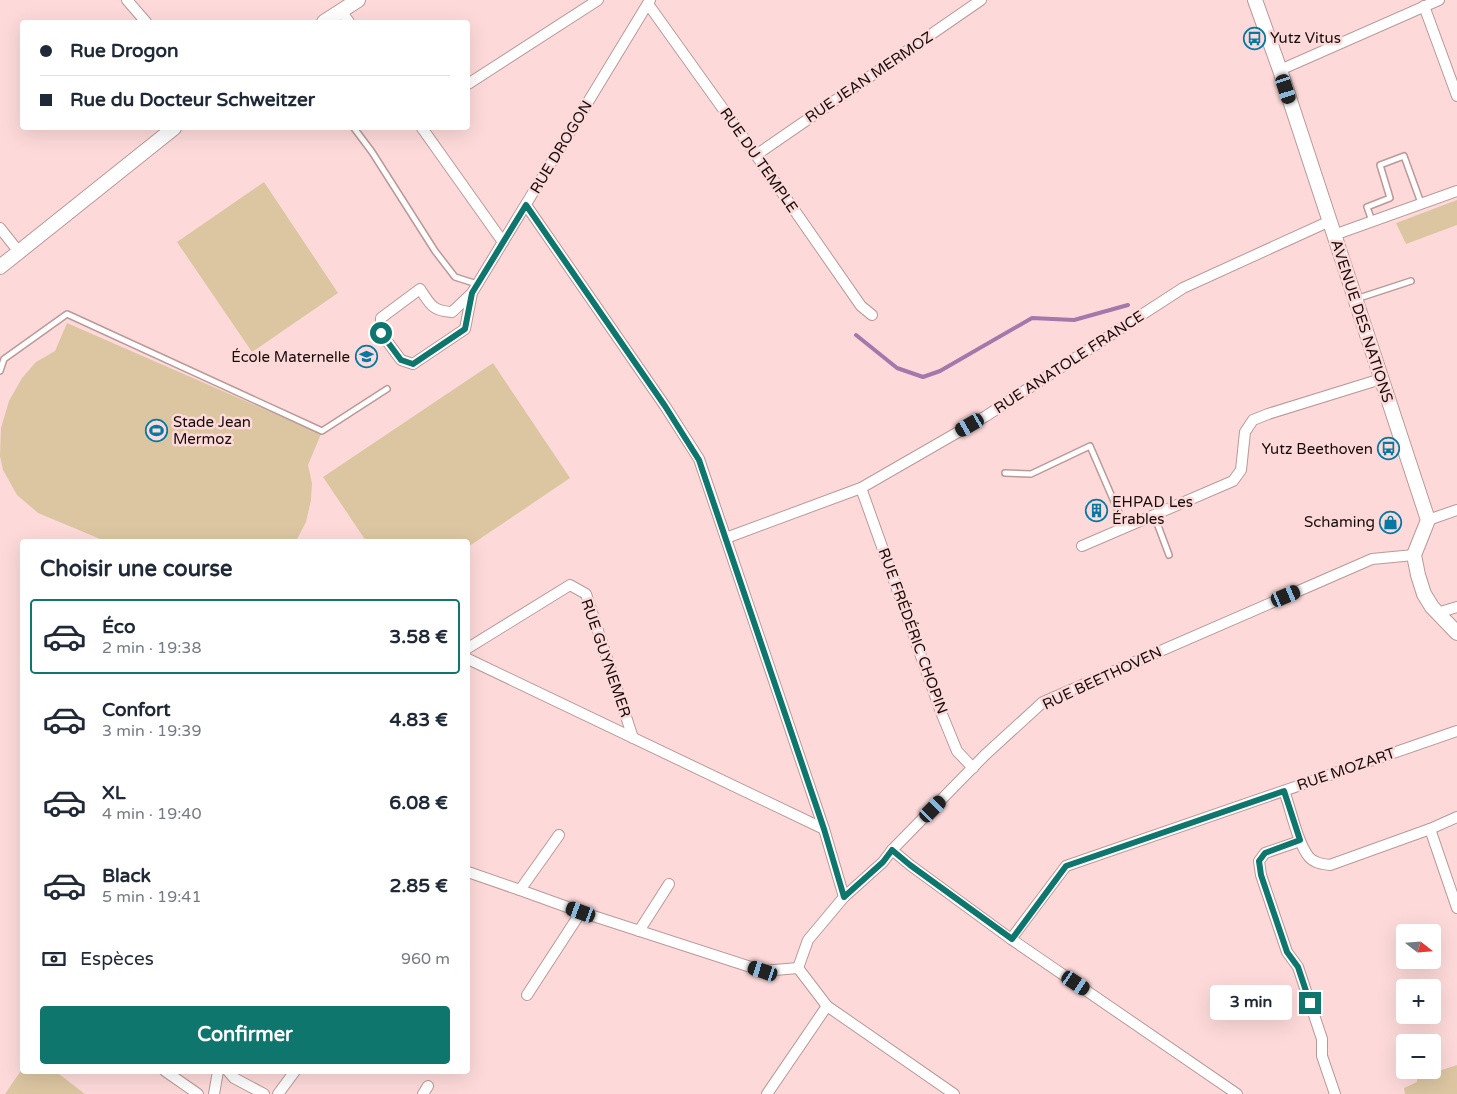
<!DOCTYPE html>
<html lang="fr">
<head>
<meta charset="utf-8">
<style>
	:root { --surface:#fff; --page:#f2f2f3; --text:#1f2937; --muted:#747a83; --line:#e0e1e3; --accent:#0f766e }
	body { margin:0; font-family:"Varela Round",sans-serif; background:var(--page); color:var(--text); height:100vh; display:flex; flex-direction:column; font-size:19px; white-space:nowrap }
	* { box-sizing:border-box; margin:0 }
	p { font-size:16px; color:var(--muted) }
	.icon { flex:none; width:28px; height:28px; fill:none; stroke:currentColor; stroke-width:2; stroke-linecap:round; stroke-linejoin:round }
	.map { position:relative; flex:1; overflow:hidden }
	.details { position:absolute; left:20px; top:539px; width:450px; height:535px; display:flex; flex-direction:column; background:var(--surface); border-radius:5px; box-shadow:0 5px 20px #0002 }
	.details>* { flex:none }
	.top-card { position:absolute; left:20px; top:20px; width:450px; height:110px; border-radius:5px; box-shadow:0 5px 20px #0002; display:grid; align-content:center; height:110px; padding:0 20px; background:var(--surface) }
	.needle { width:32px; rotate:107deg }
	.buttons { position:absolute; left:1396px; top:924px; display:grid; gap:10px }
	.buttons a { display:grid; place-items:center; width:45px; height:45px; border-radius:5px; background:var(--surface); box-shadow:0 5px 20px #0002; font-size:25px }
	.end { position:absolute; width:22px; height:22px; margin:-11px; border:6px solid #0f766e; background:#fff; box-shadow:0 0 0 2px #fff }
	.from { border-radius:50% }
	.bubble { position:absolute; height:35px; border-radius:5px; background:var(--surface); box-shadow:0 5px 20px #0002; font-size:16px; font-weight:700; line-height:35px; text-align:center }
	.car { position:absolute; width:15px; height:30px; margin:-15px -8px; border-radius:6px; box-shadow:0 0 4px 1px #0007; background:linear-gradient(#222 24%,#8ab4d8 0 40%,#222 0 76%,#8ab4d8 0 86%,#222 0) }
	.top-card b { display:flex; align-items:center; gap:18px; height:48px; font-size:19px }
	.top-card b+b { border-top:1px solid var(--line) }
	.top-card i { width:12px; height:12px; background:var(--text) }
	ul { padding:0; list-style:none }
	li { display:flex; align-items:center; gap:15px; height:75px; margin:0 10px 8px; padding:0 10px; border:2px solid transparent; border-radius:5px }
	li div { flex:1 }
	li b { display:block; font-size:19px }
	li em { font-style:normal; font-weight:700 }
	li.active { border-color:var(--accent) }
	li>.icon { width:45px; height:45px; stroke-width:1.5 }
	h2 { padding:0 20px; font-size:22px; line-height:60px }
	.pay { display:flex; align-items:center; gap:12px; height:55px; padding:0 20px; font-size:19px }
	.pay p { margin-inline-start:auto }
	.primary-button { display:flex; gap:10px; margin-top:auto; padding:10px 20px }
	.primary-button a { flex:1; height:58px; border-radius:5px; background:var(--accent); color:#fff; font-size:20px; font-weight:700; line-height:58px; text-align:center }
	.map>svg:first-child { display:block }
	.green { fill:#dcc6a2 }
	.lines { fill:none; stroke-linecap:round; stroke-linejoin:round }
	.stream { stroke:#a378ab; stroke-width:4 }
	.lane-casing { stroke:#ba9998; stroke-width:8 }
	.street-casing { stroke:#ba9998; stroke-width:12 }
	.secondary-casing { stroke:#ba9998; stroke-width:16 }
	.lane { stroke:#fff; stroke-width:5 }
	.street { stroke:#fff; stroke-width:10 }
	.secondary { stroke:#fff; stroke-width:14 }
	.route { stroke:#0f766e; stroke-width:6 }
	.labels { text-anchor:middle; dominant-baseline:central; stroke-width:5; stroke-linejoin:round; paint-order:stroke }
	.poi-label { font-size:15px; fill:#170c0c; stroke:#fddad9; text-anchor:start }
	.street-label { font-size:15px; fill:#170c0c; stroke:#fddad9 }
</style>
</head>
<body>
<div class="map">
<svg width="1457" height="1094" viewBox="0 0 1457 1094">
	<rect width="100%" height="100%" fill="#fddad9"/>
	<g class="green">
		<polygon points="264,182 338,293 252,352 177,242"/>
		<polygon points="1457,200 1457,225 1406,244 1396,223"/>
		<polygon points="67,323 321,434 308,465 312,483 311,500 306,522 296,541 105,541 38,513 17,495 3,470 0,456 1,428 9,401 22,378 36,362 55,351"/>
		<polygon points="493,363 570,478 468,547 468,541 366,541 323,477"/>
		<polygon points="1457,1065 1457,1094 1405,1094 1404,1088 1417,1082 1417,1078"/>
		<polygon points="22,1069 22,1071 55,1071 85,1094 5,1094"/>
	</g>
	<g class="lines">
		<polyline class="stream" points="856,335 897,368 923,377 940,371 1032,318 1074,320 1128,305"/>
		<defs>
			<g id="lane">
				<polyline points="354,128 372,152 435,251 455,277 477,284"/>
				<polyline points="1372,221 1367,207 1390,198 1380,165 1404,156 1421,203"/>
				<polyline points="1356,299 1411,281"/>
				<polyline points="0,371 4,359 67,314 322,431 387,389"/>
				<polyline points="1005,473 1031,474 1090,446 1125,527"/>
				<polyline points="1154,515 1169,555"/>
			</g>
			<g id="street">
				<polyline points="127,0 146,22"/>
				<polyline points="648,4 756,155 861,306 872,315"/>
				<polyline points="1424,6 1457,96"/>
				<polyline points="341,11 349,22"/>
				<polyline points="1280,70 1439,0"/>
				<polyline points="468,84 598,0"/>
				<polyline points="422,128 503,242"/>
				<polyline points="756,155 981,0"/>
				<polyline points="526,205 665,406 699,459 824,829 844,897"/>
				<polyline points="0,228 19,252"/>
				<polyline points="1334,235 1457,191"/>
				<path d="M 472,293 L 465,329 L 413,364 L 401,360 L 381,333 L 381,318 L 420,289 C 430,304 432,311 452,312 L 472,293 L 650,0"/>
				<polyline points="861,488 941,712 957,751 973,768"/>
				<polyline points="1428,520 1457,510"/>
				<polyline points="726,538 861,488 986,416 1183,288 1330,221"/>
				<polyline points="1082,546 1233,481 1241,470 1245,432 1253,420 1268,414 1381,379"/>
				<polyline points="1437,613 1457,607"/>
				<polyline points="468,648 570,585 586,594 633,738"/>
				<polyline points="468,659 824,829"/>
				<path d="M 1284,791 C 1291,809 1297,842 1309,857 C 1314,863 1322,864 1330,865 L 1430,829"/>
				<polyline points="1457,817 1430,829 1457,908"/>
				<polyline points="1300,841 1265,853 1259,861 1261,875 1287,952 1298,967 1322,1039 1322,1056 1335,1094"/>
				<polyline points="892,850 910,865 1011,939 1237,1094"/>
				<polyline points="468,872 520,890 581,912 763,971 798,968"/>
				<polyline points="520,890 559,835"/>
				<polyline points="639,931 669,884"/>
				<polyline points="1011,939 1066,866 1457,731"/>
				<polyline points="798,968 808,940 844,897 883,862 892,850 985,755 1043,702 1372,559 1414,555"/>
				<polyline points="798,968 827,1006 954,1094"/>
				<polyline points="527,995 581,912"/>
				<polyline points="165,1071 198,1094"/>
				<polyline points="228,1071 234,1078 264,1094"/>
				<polyline points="214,1094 218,1071"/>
				<polyline points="278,1094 295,1071"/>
				<polyline points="423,1094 428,1086"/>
				<polyline points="767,1094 827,1006"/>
			</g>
			<g id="secondary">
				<polyline points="1255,0 1280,70 1428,520 1414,555 1418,575 1424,594 1432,607 1457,633"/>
				<polyline points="324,22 358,0"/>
				<polyline points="0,267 174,128"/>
			</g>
		</defs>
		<use href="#lane" class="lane-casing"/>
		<use href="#street" class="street-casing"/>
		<use href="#secondary" class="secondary-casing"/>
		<use href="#lane" class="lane"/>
		<use href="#street" class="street"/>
		<use href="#secondary" class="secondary"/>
	</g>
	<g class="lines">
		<polyline class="route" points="381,333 401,360 413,364 465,329 472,293 526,205 665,406 699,460 824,829 844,897 883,862 892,850 910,865 1012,939 1066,866 1284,791 1300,840 1265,853 1259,861 1261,875 1287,952 1298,967 1310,1003"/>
	</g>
	<defs>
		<symbol id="bus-ring" viewBox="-11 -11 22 22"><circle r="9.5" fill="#fddad9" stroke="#0778a2" stroke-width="1.5"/><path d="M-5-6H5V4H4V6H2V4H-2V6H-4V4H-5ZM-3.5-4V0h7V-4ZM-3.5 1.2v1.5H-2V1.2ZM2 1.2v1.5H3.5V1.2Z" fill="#0778a2"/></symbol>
		<symbol id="school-ring" viewBox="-11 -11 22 22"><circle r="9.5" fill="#fddad9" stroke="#0778a2" stroke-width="1.5"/><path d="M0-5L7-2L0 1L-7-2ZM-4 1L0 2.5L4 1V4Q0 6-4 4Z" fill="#0778a2"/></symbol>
		<symbol id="stadium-ring" viewBox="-11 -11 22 22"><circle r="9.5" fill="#fddad9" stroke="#0778a2" stroke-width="1.5"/><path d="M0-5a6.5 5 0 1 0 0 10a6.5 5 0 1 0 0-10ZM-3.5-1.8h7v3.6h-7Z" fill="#0778a2"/></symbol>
		<symbol id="building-ring" viewBox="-11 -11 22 22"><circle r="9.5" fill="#fddad9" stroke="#0778a2" stroke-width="1.5"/><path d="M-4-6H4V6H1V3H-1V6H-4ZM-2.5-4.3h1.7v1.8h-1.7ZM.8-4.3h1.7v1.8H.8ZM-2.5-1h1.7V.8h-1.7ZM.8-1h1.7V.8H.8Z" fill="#0778a2"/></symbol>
		<symbol id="shop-ring" viewBox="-11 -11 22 22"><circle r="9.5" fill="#fddad9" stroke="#0778a2" stroke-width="1.5"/><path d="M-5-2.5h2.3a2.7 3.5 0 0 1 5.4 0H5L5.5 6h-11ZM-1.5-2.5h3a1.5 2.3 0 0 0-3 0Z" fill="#0778a2"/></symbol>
	</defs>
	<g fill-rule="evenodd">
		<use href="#bus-ring" x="1242" y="26" width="25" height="25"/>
		<use href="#school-ring" x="354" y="344" width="25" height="25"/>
		<use href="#stadium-ring" x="144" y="418" width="25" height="25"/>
		<use href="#bus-ring" x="1376" y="436" width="25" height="25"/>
		<use href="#building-ring" x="1084" y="498" width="25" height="25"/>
		<use href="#shop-ring" x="1378" y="510" width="25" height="25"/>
	</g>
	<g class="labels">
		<g class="poi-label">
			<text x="1270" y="38">Yutz Vitus</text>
			<text x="350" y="357" text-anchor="end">École Maternelle</text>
			<text x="173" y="422">Stade Jean<tspan x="173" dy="17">Mermoz</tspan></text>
			<text x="1373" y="449" text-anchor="end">Yutz Beethoven</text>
			<text x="1112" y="502">EHPAD Les<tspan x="1112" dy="17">Érables</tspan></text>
			<text x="1375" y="522" text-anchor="end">Schaming</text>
		</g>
		<g class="street-label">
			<text transform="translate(869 77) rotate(-34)">RUE JEAN MERMOZ</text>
			<text transform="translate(561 147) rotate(-59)">RUE DROGON</text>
			<text transform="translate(759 160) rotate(55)">RUE DU TEMPLE</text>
			<text transform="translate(1362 321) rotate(72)">AVENUE DES NATIONS</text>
			<text transform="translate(1069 362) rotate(-33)">RUE ANATOLE FRANCE</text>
			<text transform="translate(913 631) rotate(70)">RUE FRÉDÉRIC CHOPIN</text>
			<text transform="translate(606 658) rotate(71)">RUE GUYNEMER</text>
			<text transform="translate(1102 678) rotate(-25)">RUE BEETHOVEN</text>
			<text transform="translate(1346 769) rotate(-19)">RUE MOZART</text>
		</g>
	</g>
</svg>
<div class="buttons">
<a><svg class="needle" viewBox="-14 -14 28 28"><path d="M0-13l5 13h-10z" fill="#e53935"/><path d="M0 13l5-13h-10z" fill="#747a83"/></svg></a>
<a>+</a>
<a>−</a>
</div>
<i class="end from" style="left:381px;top:333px"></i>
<i class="end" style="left:1310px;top:1003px"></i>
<div class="bubble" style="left:1210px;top:985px;width:82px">3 min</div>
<i class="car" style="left:1286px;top:89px;rotate:162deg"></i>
<i class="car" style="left:970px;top:425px;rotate:240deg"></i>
<i class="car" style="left:1286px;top:596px;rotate:67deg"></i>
<i class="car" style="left:933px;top:809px;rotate:45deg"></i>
<i class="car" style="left:581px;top:912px;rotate:290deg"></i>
<i class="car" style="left:763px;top:971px;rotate:288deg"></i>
<i class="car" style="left:1076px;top:983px;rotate:124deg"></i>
<div class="top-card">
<b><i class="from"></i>Rue Drogon</b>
<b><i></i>Rue du Docteur Schweitzer</b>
</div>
<section class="details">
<h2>Choisir une course</h2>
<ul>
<li class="active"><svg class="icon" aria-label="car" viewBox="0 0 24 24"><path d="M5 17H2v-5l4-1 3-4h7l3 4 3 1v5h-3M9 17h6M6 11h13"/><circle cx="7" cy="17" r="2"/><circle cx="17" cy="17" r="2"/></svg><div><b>Éco</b><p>2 min · 19:38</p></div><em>3.58 €</em></li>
<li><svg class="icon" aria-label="car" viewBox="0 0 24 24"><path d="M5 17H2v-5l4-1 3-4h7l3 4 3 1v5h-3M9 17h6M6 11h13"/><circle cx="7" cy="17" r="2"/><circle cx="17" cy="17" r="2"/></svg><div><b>Confort</b><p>3 min · 19:39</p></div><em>4.83 €</em></li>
<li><svg class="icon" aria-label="car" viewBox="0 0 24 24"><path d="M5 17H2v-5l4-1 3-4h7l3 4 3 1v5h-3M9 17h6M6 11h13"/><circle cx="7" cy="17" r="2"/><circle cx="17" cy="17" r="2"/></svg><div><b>XL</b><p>4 min · 19:40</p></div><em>6.08 €</em></li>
<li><svg class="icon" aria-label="car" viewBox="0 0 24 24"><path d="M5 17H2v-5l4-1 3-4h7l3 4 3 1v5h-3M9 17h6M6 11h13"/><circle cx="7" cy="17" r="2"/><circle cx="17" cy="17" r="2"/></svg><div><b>Black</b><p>5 min · 19:41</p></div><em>2.85 €</em></li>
</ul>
<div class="pay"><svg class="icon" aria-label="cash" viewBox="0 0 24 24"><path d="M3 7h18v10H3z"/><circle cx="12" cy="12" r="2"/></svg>Espèces<p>960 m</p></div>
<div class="primary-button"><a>Confirmer</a></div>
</section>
</div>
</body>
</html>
